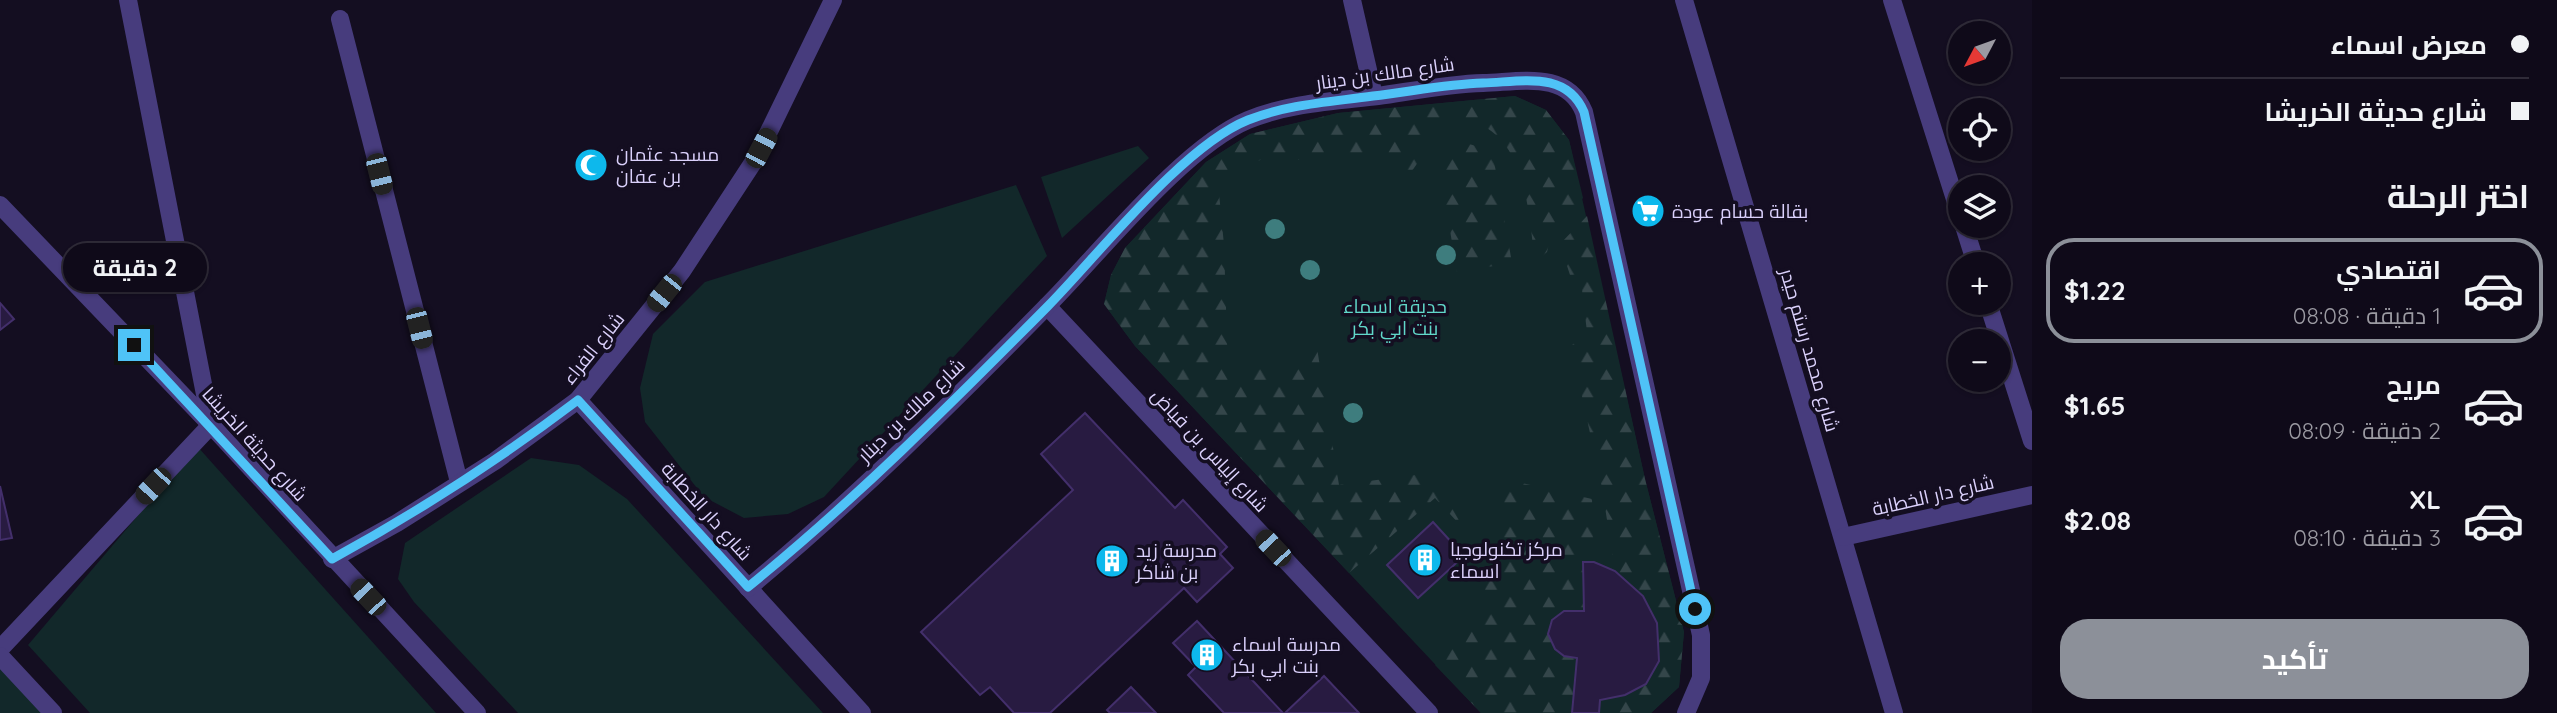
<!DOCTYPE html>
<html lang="ar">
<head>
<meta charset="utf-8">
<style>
	:root { --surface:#0f0a19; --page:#1d1826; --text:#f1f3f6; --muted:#9b9aa2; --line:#2f2b38; --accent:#8c9099 }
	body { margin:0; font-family:Quicksand,Cairo,sans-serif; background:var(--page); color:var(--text); direction:rtl; height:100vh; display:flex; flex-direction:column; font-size:26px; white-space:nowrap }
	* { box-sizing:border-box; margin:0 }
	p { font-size:23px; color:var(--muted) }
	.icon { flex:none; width:38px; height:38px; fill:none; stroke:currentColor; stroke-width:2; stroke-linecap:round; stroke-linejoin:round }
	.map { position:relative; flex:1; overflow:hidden; direction:ltr }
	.side { display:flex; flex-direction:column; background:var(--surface); width:525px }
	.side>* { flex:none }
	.top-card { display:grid; align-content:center; height:154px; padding:0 28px; background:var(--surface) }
	.needle { width:46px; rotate:229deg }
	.controls { position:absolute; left:1948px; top:21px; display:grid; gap:14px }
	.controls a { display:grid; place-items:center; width:63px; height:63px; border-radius:50%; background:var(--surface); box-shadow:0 2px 5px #0004,0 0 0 2px var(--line); font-size:35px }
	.end { position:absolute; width:32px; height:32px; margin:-16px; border:9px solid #4fc3f7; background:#111; box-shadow:0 0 0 4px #111 }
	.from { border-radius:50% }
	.bubble { position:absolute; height:49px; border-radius:24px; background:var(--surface); box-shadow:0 2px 5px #0004,0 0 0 2px var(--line); font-size:23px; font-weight:700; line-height:49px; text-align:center; direction:rtl }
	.car { position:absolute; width:21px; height:42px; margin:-21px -10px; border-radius:9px; box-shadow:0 0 5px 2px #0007; background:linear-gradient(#222 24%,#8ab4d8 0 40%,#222 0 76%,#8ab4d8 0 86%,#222 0) }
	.top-card b { display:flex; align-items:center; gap:24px; height:66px; font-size:26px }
	.top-card b+b { border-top:2px solid var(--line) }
	.top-card i { width:18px; height:18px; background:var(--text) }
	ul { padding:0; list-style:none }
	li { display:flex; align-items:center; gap:21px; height:105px; margin:0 14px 10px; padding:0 14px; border:4px solid transparent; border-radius:28px }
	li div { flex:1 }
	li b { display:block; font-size:26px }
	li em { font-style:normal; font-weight:700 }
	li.on { border-color:var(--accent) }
	li>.icon { width:63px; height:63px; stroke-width:1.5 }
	h2 { padding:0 28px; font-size:32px; line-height:84px }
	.button { display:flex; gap:14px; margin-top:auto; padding:14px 28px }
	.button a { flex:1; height:80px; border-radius:28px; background:var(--accent); color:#fff; font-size:28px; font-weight:700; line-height:80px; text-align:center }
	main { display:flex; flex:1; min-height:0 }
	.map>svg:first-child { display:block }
	.green { fill:#12282a }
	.forest { fill:url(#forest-firs) }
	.building { fill:#281b41; stroke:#432f6b; stroke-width:2 }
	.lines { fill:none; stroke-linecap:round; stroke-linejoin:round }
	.minor { stroke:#473c7d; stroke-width:18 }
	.tree { fill:#3e7d7e }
	.route { stroke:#4fc3f7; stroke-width:9 }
	.labels { text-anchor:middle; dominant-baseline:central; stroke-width:7; stroke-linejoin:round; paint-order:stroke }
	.street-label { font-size:19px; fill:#dbd1fc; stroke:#140e21 }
	.poi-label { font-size:19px; fill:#dbd1fc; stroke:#140e21; text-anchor:start }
	.park-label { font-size:19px; fill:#61d8ca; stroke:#140e21 }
</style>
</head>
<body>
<main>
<section class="side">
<div class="top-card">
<b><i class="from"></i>معرض اسماء</b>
<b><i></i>شارع حديثة الخريشا</b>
</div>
<h2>اختر الرحلة</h2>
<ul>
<li class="on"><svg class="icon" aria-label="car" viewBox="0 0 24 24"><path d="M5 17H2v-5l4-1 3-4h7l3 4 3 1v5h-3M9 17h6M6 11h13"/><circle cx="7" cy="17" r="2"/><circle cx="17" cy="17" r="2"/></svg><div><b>اقتصادي</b><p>1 دقيقة · 08:08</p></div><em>$1.22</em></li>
<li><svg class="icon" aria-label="car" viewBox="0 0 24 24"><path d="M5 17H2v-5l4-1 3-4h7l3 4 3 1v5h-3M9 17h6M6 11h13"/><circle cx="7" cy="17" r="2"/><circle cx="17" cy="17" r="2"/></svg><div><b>مريح</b><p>2 دقيقة · 08:09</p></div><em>$1.65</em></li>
<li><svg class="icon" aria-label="car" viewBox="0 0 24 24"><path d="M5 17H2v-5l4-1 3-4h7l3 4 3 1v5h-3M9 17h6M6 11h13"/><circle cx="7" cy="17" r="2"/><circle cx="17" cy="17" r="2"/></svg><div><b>XL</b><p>3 دقيقة · 08:10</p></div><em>$2.08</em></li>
</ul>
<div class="button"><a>تأكيد</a></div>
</section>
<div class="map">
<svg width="2032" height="713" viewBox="0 0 2032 713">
	<defs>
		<pattern id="forest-firs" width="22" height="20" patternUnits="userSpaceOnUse" patternTransform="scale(1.75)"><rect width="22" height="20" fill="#12282a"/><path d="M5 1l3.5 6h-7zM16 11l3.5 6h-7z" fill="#34464a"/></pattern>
	</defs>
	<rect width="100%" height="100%" fill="#140e21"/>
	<g class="green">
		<polygon points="1515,96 1546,110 1569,140 1645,479 1684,632 1679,687 1651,713 1481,713 1135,346 1104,304 1111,275 1125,248 1206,162 1250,134 1338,113"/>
		<polygon points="1138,146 1149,158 1062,238 1041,177"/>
		<polygon points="1016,185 1047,256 824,497 788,514 744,518 704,497 645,422 640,388 653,334 705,282"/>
		<polygon points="197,446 436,713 90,713 28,645"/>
		<polygon points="531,458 579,465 627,499 823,713 518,713 414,602 398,579 405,543"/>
		<polygon points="0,656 51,713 0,713"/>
	</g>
	<g class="forest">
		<path d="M 1515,96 L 1546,110 L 1569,140 L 1583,198 L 1551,235 L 1547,252 L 1535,262 C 1529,218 1527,148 1483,126 C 1473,121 1463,118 1452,123 C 1426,134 1423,168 1399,182 L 1397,153 L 1336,155 L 1301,160 L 1262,159 L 1218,183 L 1224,245 L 1228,370 L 1299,368 L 1299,348 L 1317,348 L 1339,485 L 1437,472 L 1463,528 L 1435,498 L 1349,573 L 1135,346 L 1104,304 L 1111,275 L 1125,248 L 1206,162 L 1250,134 L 1338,113 Z"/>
		<polygon points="1455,140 1476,146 1494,161 1512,263 1457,272 1438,159"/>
		<polygon points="1587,216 1645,479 1684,632 1679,687 1651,713 1599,713 1600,700 1625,695 1646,684 1659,661 1657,623 1643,596 1615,571 1602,488 1571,346 1587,332 1582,290 1570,275 1560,244"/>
		<path d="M 1509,480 L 1592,499 L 1594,562 L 1583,562 L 1584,611 C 1564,612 1554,614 1548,634 C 1555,649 1560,656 1577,658 L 1572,713 L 1481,713 L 1435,665 L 1477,625 Z"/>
	</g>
	<g class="building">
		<polygon points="0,303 14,319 0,330"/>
		<polygon points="1085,413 1175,508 1183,500 1227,547 1220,554 1233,568 1197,602 1184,588 1050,713 1014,713 990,687 980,695 921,632 1073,490 1041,454"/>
		<polygon points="0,486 12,538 0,540"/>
		<polygon points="1433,522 1464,556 1418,598 1387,565"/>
		<polygon points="1583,562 1594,562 1615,571 1643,596 1657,623 1659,661 1646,684 1625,695 1600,700 1599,713 1572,713 1577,658 1564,656 1555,649 1548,634 1552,620 1564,611 1584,611"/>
		<polygon points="1197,621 1283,713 1224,713 1188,675 1196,667 1173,643"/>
		<polygon points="1324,676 1359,713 1285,713"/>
		<polygon points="1131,687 1156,713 1110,713 1107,710"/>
	</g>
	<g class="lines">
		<g class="minor">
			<polyline points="1352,0 1374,96"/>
			<polyline points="1684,0 1894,713"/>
			<polyline points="1892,0 1960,215"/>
			<polyline points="340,19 459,482"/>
			<polyline points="0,205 211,425 477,713"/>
			<polyline points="1964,226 1976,264"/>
			<polyline points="1988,303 2032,441"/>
			<polyline points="1047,306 1429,713"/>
			<polyline points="578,400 862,713"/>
			<polyline points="1843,537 2032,495"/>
			<polyline points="332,559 397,523 495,461 578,400 682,271 756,158 833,0"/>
			<path d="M 748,588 C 853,501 952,403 1048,305 C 1100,253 1183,147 1248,120 C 1289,103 1335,101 1378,96 C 1413,91 1448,84 1483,83 C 1521,82 1567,70 1584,112 L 1701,635 L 1701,678 L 1686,713"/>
			<polyline points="0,649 211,425 128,0"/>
			<polyline points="0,656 53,713"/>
		</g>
	</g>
	<g class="tree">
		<circle cx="1275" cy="229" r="10"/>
		<circle cx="1446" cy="255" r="10"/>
		<circle cx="1310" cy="270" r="10"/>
		<circle cx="1353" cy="413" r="10"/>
	</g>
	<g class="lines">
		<path class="route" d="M 134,345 L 332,559 C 418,512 500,459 578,400 L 748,587 C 854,501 952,403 1048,306 C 1100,253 1183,146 1248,120 C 1288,104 1331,102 1373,96 C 1409,92 1446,84 1483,83 C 1521,82 1566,70 1584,112 L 1695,609"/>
	</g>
	<defs>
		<symbol id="mosque-disc" viewBox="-11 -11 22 22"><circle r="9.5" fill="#0db8ec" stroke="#140e21"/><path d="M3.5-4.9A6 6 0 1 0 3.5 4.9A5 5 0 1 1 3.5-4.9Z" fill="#fff"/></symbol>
		<symbol id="supermarket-disc" viewBox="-11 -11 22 22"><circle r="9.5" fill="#0db8ec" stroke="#140e21"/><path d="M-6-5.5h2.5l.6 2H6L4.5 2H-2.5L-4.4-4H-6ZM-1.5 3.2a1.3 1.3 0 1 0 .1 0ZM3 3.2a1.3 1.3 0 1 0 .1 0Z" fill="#fff"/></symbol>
		<symbol id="building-disc" viewBox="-11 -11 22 22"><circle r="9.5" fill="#0db8ec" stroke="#140e21"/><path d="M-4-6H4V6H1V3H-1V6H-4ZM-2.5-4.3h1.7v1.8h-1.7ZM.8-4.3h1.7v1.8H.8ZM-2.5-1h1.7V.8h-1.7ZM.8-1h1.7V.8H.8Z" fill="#fff"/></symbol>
	</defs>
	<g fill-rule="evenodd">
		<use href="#mosque-disc" x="572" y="146" width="38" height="38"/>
		<use href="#supermarket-disc" x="1629" y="192" width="38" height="38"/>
		<use href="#building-disc" x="1406" y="541" width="38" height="38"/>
		<use href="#building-disc" x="1093" y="542" width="38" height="38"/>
		<use href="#building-disc" x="1188" y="636" width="38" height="38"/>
	</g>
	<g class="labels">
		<g class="street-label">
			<text transform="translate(1385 73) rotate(-8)">شارع مالك بن دينار</text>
			<text transform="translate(593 348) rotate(-51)">شارع الفراء</text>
			<text transform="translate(1810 350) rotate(74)">شارع محمد رستم حيدر</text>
			<text transform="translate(911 410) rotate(-44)">شارع مالك بن دينار</text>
			<text transform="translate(255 444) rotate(48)">شارع حديثة الخريشا</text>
			<text transform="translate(1210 450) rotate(47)">شارع إلياس بن فياض</text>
			<text transform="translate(1933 495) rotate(-13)">شارع دار الخطابة</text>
			<text transform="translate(707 511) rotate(48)">شارع دار الخطابة</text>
		</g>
		<g class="poi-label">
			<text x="616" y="154">مسجد عثمان<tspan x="616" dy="22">بن عفان</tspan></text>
			<text x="1672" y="211">بقالة حسام عودة</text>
			<text x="1450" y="549">مركز تكنولوجيا<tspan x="1450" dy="22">اسماء</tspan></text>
			<text x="1136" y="550">مدرسة زيد<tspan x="1136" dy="22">بن شاكر</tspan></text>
			<text x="1232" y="644">مدرسة اسماء<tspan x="1232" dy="22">بنت ابي بكر</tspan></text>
		</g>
		<g class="park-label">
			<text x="1395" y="306">حديقة اسماء<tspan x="1395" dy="22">بنت ابي بكر</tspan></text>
		</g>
	</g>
</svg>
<div class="controls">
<a><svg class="needle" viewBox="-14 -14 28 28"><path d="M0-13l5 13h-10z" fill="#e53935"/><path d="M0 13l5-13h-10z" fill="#9b9aa2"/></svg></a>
<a><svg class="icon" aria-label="locate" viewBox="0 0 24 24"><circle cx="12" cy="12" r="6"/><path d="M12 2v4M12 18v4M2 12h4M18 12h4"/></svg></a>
<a><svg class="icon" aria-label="layers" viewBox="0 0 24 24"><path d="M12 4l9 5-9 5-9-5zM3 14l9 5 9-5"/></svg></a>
<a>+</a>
<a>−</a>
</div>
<i class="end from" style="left:1695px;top:609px"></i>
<i class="end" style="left:134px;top:345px"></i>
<div class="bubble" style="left:63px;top:243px;width:144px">2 دقيقة</div>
<i class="car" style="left:761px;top:148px;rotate:28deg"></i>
<i class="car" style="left:379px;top:174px;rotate:166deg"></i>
<i class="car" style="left:664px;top:293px;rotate:219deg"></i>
<i class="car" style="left:419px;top:328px;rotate:166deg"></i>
<i class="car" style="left:153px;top:486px;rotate:223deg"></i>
<i class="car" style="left:1273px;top:548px;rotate:317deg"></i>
<i class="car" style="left:368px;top:597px;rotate:317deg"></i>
</div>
</main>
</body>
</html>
